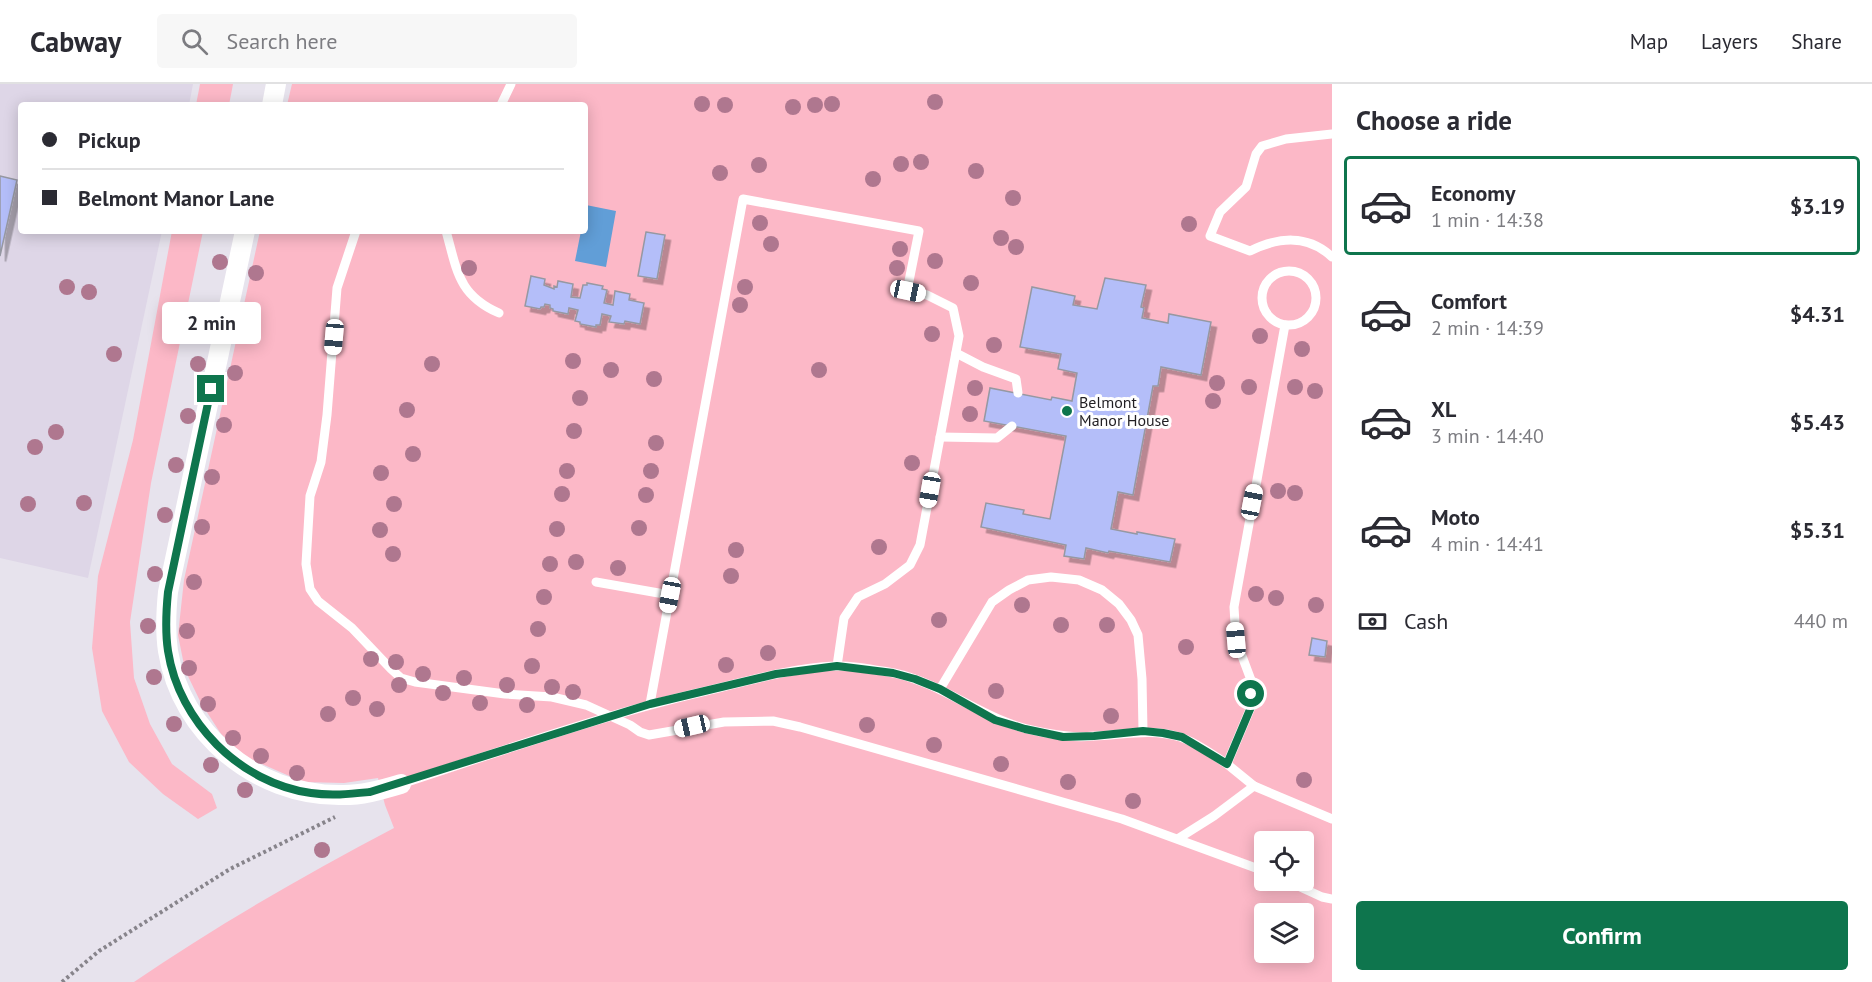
<!DOCTYPE html>
<html lang="en">
<head>
<meta charset="utf-8">
<style>
	:root { --surface:#fff; --page:#f7f7f7; --text:#2b2b33; --muted:#7c7c81; --line:#e1e1e2; --accent:#0e754d }
	body { margin:0; font-family:"PT Sans",sans-serif; background:var(--page); color:var(--text); height:100vh; display:flex; flex-direction:column; font-size:22px; white-space:nowrap }
	* { box-sizing:border-box; margin:0 }
	p { font-size:20px; color:var(--muted) }
	.icon { flex:none; width:33px; height:33px; fill:none; stroke:currentColor; stroke-width:2; stroke-linecap:round; stroke-linejoin:round }
	.map { position:relative; flex:1; overflow:hidden }
	.panel { display:flex; flex-direction:column; background:var(--surface); width:540px }
	.panel>* { flex:none }
	.top-card { position:absolute; left:18px; top:18px; width:570px; height:132px; border-radius:6px; box-shadow:0 3px 15px #0003; display:grid; align-content:center; height:132px; padding:0 24px; background:var(--surface) }
	.controls { position:absolute; left:1254px; top:747px; display:grid; gap:12px }
	.controls a { display:grid; place-items:center; width:60px; height:60px; border-radius:6px; background:var(--surface); box-shadow:0 3px 15px #0003; font-size:30px }
	.end { position:absolute; width:27px; height:27px; margin:-14px; border:8px solid #0e754d; background:#fff; box-shadow:0 0 0 3px #fff }
	.from { border-radius:50% }
	.bubble { position:absolute; height:42px; border-radius:6px; background:var(--surface); box-shadow:0 3px 15px #0003; font-size:20px; font-weight:800; line-height:42px; text-align:center }
	.car { position:absolute; width:18px; height:36px; margin:-18px -9px; border-radius:8px; box-shadow:0 0 4px 2px #0007; background:linear-gradient(#fff 24%,#345 0 40%,#fff 0 76%,#345 0 86%,#fff 0) }
	.top-card b { display:flex; align-items:center; gap:21px; height:57px; font-size:22px }
	.top-card b+b { border-top:2px solid var(--line) }
	.top-card i { width:15px; height:15px; background:var(--text) }
	ul { padding:0; list-style:none }
	li { display:flex; align-items:center; gap:18px; height:99px; margin:0 12px 9px; padding:0 12px; border:3px solid transparent; border-radius:6px }
	li div { flex:1 }
	li b { display:block; font-size:22px }
	li em { font-style:normal; font-weight:800 }
	li.on { border-color:var(--accent) }
	li>.icon { width:54px; height:54px; stroke-width:1.5 }
	h2 { padding:0 24px; font-size:27px; line-height:72px }
	.pay { display:flex; align-items:center; gap:15px; height:66px; padding:0 24px; font-size:22px }
	.pay p { margin-inline-start:auto }
	.action { display:flex; gap:12px; margin-top:auto; padding:12px 24px }
	.action a { flex:1; height:69px; border-radius:6px; background:var(--accent); color:#fff; font-size:24px; font-weight:800; line-height:69px; text-align:center }
	header { display:flex; align-items:center; gap:36px; box-sizing:border-box; height:84px; padding:0 30px; background:var(--surface); border-bottom:2px solid var(--line) }
	header strong { font-size:28px }
	nav { display:flex; gap:33px; margin-inline-start:auto; font-size:21px }
	.search { width:420px; height:54px; background:var(--page); display:flex; align-items:center; gap:15px; box-sizing:border-box; padding:0 21px; border-radius:6px; color:var(--muted); font-size:22px }
	main { display:flex; flex:1; min-height:0 }
	.map>svg:first-child { display:block }
	.built { fill:#ded6e7 }
	.green { fill:#fcb8c7; fill-rule:evenodd }
	.water { fill:#619ed7 }
	.building { fill:#b4bef9; stroke:#9698a2; stroke-width:1.5; filter:url(#shadow) }
	.lines { fill:none; stroke-linecap:round; stroke-linejoin:round }
	.path { stroke:#87848b; stroke-width:4; stroke-dasharray:3 3; stroke-linecap:butt }
	.service { stroke:#fff; stroke-width:9 }
	.minor { stroke:#fff; stroke-width:20 }
	.tree { fill:#af778f }
	.route { stroke:#0e754d; stroke-width:8 }
	.poi-dot { fill:#0e754d; stroke:#fff; stroke-width:2 }
	.labels { text-anchor:middle; dominant-baseline:central; stroke-width:6; stroke-linejoin:round; paint-order:stroke }
	.poi-label { font-size:16px; fill:#211f23; stroke:#fff; text-anchor:start }
</style>
</head>
<body>
<header>
<strong>Cabway</strong>
<div class="search"><svg class="icon" aria-label="search" viewBox="0 0 24 24"><circle cx="10" cy="10" r="6"/><path d="M15 15l6 6"/></svg>Search here</div>
<nav><a>Map</a><a>Layers</a><a>Share</a></nav>
</header>
<main>
<div class="map">
<svg width="1332" height="898" viewBox="0 0 1332 898">
	<defs>
		<filter id="shadow"><feDropShadow dx="5.5" dy="5.5" stdDeviation="0" flood-color="#0004"/></filter>
	</defs>
	<rect width="100%" height="100%" fill="#e7e3ed"/>
	<polygon class="built" points="0,0 193,0 189,21 21,21 21,147 162,147 88,494 0,474"/>
	<g class="green">
		<polygon points="200,0 233,0 229,21 196,21"/>
		<path d="M 292,0 L 1332,0 L 1332,898 L 134,898 C 217,841 305,791 394,744 L 385,721 L 378,694 L 344,699 L 303,698 L 246,673 L 221,650 L 201,619 L 185,586 L 178,551 L 184,496 L 260,147 L 585,147 L 585,21 L 287,21 ZM 1264,758 L 1304,758 L 1304,796 L 1264,796 ZM 1264,830 L 1304,830 L 1304,868 L 1264,868 Z"/>
		<polygon points="172,147 203,147 151,399 130,538 134,594 150,640 172,680 212,710 217,724 198,735 163,710 129,678 102,627 92,564 98,492 133,356"/>
	</g>
	<polygon class="water" points="586,121 616,127 606,183 575,177 581,147 585,147"/>
	<g class="building">
		<polygon points="0,92 17,96 0,172"/>
		<polygon points="646,148 665,151 657,195 638,192"/>
		<polygon points="531,192 545,195 544,201 554,205 554,202 557,203 558,197 573,200 571,213 580,214 583,201 587,201 587,199 603,202 602,205 607,206 604,219 613,221 615,207 630,210 629,216 644,219 640,240 625,237 624,240 609,238 611,232 602,230 600,241 596,241 596,243 580,240 580,238 575,237 578,226 569,224 568,230 553,227 553,225 550,224 550,221 545,220 544,223 541,223 540,225 525,222"/>
		<polygon points="1105,194 1146,201 1141,223 1144,224 1142,234 1168,239 1169,230 1211,238 1201,291 1161,283 1158,302 1153,302 1133,411 1118,408 1111,445 1137,450 1137,448 1175,455 1170,478 1109,467 1108,469 1086,464 1084,475 1064,472 1066,461 981,443 986,419 1024,426 1023,430 1050,435 1066,352 984,337 990,304 1051,316 1052,313 1072,317 1077,289 1058,285 1061,270 1020,263 1032,203 1075,212 1073,221 1097,225"/>
		<polygon points="1312,554 1327,557 1325,573 1309,571"/>
	</g>
	<g class="lines">
		<polyline class="path" points="62,898 99,867 230,785 335,733"/>
		<g class="service">
			<polyline points="501,21 511,0"/>
			<path d="M 1332,50 L 1286,55 L 1262,62 L 1256,70 L 1246,103 L 1220,128 L 1210,152 L 1250,167 C 1278,153 1308,150 1332,173"/>
			<polyline points="356,147 337,204 327,331 321,378 310,412 306,480 310,505 318,517 352,544 391,585 401,594 415,598 505,610 552,613 586,621 630,641 640,648 649,651 724,638 773,637 800,643 1122,735 1264,787"/>
			<path d="M 446,147 C 457,186 458,211 499,229"/>
			<circle cx="1289" cy="214" r="27"/>
			<polyline points="956,269 983,283 1016,295 1018,309"/>
			<polyline points="940,353 997,354 1012,342"/>
			<polyline points="596,498 670,511"/>
			<polyline points="940,605 992,518 1009,506 1028,496 1051,493 1079,496 1102,506 1119,520 1131,536 1138,551 1142,595 1143,647"/>
			<polyline points="650,620 743,115 919,147 907,207 927,211 953,224 959,252 920,461 910,481 885,500 858,513 844,534 837,582"/>
			<polyline points="1227,680 1254,702 1332,735"/>
			<path d="M 401,700 C 502,667 602,631 706,607 C 748,597 791,584 835,582 C 853,581 876,586 894,589 C 945,600 984,637 1036,647 C 1056,651 1074,654 1094,652 C 1123,651 1151,644 1180,653 C 1196,658 1213,671 1227,680 L 1251,623 L 1251,596 L 1236,556 L 1234,523 L 1285,241"/>
			<polyline points="1179,754 1214,732 1254,702"/>
			<polyline points="1285,796 1322,813 1332,815"/>
		</g>
		<g class="minor">
			<polyline points="272,21 276,0"/>
			<path d="M 245,147 L 168,508 C 166,528 165,547 168,567 C 181,649 256,711 339,711 C 360,712 381,706 401,700"/>
		</g>
	</g>
	<g class="tree">
		<circle cx="935" cy="18" r="8"/>
		<circle cx="702" cy="20" r="8"/>
		<circle cx="832" cy="20" r="8"/>
		<circle cx="725" cy="21" r="8"/>
		<circle cx="815" cy="21" r="8"/>
		<circle cx="793" cy="23" r="8"/>
		<circle cx="921" cy="78" r="8"/>
		<circle cx="901" cy="80" r="8"/>
		<circle cx="759" cy="81" r="8"/>
		<circle cx="976" cy="87" r="8"/>
		<circle cx="720" cy="89" r="8"/>
		<circle cx="873" cy="95" r="8"/>
		<circle cx="1013" cy="114" r="8"/>
		<circle cx="760" cy="139" r="8"/>
		<circle cx="1189" cy="140" r="8"/>
		<circle cx="1001" cy="154" r="8"/>
		<circle cx="771" cy="160" r="8"/>
		<circle cx="1016" cy="163" r="8"/>
		<circle cx="900" cy="165" r="8"/>
		<circle cx="935" cy="177" r="8"/>
		<circle cx="220" cy="178" r="8"/>
		<circle cx="469" cy="184" r="8"/>
		<circle cx="897" cy="184" r="8"/>
		<circle cx="256" cy="189" r="8"/>
		<circle cx="971" cy="199" r="8"/>
		<circle cx="67" cy="203" r="8"/>
		<circle cx="745" cy="203" r="8"/>
		<circle cx="89" cy="208" r="8"/>
		<circle cx="740" cy="221" r="8"/>
		<circle cx="208" cy="231" r="8"/>
		<circle cx="245" cy="241" r="8"/>
		<circle cx="932" cy="250" r="8"/>
		<circle cx="1260" cy="252" r="8"/>
		<circle cx="994" cy="261" r="8"/>
		<circle cx="1302" cy="265" r="8"/>
		<circle cx="114" cy="270" r="8"/>
		<circle cx="573" cy="277" r="8"/>
		<circle cx="198" cy="280" r="8"/>
		<circle cx="432" cy="280" r="8"/>
		<circle cx="611" cy="286" r="8"/>
		<circle cx="819" cy="286" r="8"/>
		<circle cx="235" cy="289" r="8"/>
		<circle cx="654" cy="295" r="8"/>
		<circle cx="1217" cy="299" r="8"/>
		<circle cx="1249" cy="303" r="8"/>
		<circle cx="1295" cy="303" r="8"/>
		<circle cx="975" cy="304" r="8"/>
		<circle cx="1315" cy="307" r="8"/>
		<circle cx="580" cy="314" r="8"/>
		<circle cx="1213" cy="317" r="8"/>
		<circle cx="407" cy="326" r="8"/>
		<circle cx="970" cy="330" r="8"/>
		<circle cx="188" cy="332" r="8"/>
		<circle cx="224" cy="341" r="8"/>
		<circle cx="574" cy="347" r="8"/>
		<circle cx="56" cy="348" r="8"/>
		<circle cx="656" cy="359" r="8"/>
		<circle cx="35" cy="363" r="8"/>
		<circle cx="413" cy="370" r="8"/>
		<circle cx="912" cy="379" r="8"/>
		<circle cx="176" cy="381" r="8"/>
		<circle cx="567" cy="387" r="8"/>
		<circle cx="651" cy="387" r="8"/>
		<circle cx="381" cy="389" r="8"/>
		<circle cx="212" cy="393" r="8"/>
		<circle cx="1278" cy="407" r="8"/>
		<circle cx="1295" cy="409" r="8"/>
		<circle cx="562" cy="410" r="8"/>
		<circle cx="646" cy="411" r="8"/>
		<circle cx="84" cy="419" r="8"/>
		<circle cx="28" cy="420" r="8"/>
		<circle cx="394" cy="420" r="8"/>
		<circle cx="165" cy="431" r="8"/>
		<circle cx="202" cy="443" r="8"/>
		<circle cx="639" cy="444" r="8"/>
		<circle cx="557" cy="445" r="8"/>
		<circle cx="380" cy="446" r="8"/>
		<circle cx="879" cy="463" r="8"/>
		<circle cx="736" cy="466" r="8"/>
		<circle cx="393" cy="470" r="8"/>
		<circle cx="576" cy="478" r="8"/>
		<circle cx="550" cy="480" r="8"/>
		<circle cx="618" cy="484" r="8"/>
		<circle cx="155" cy="490" r="8"/>
		<circle cx="731" cy="492" r="8"/>
		<circle cx="194" cy="498" r="8"/>
		<circle cx="1256" cy="510" r="8"/>
		<circle cx="544" cy="513" r="8"/>
		<circle cx="1276" cy="514" r="8"/>
		<circle cx="1022" cy="521" r="8"/>
		<circle cx="1316" cy="521" r="8"/>
		<circle cx="939" cy="536" r="8"/>
		<circle cx="1061" cy="541" r="8"/>
		<circle cx="1107" cy="541" r="8"/>
		<circle cx="148" cy="542" r="8"/>
		<circle cx="538" cy="545" r="8"/>
		<circle cx="187" cy="547" r="8"/>
		<circle cx="1186" cy="563" r="8"/>
		<circle cx="768" cy="569" r="8"/>
		<circle cx="371" cy="575" r="8"/>
		<circle cx="396" cy="578" r="8"/>
		<circle cx="726" cy="581" r="8"/>
		<circle cx="532" cy="582" r="8"/>
		<circle cx="189" cy="584" r="8"/>
		<circle cx="423" cy="590" r="8"/>
		<circle cx="154" cy="593" r="8"/>
		<circle cx="464" cy="594" r="8"/>
		<circle cx="399" cy="601" r="8"/>
		<circle cx="507" cy="601" r="8"/>
		<circle cx="552" cy="603" r="8"/>
		<circle cx="996" cy="607" r="8"/>
		<circle cx="573" cy="608" r="8"/>
		<circle cx="443" cy="609" r="8"/>
		<circle cx="353" cy="614" r="8"/>
		<circle cx="480" cy="619" r="8"/>
		<circle cx="208" cy="620" r="8"/>
		<circle cx="527" cy="621" r="8"/>
		<circle cx="377" cy="625" r="8"/>
		<circle cx="328" cy="630" r="8"/>
		<circle cx="1111" cy="632" r="8"/>
		<circle cx="174" cy="640" r="8"/>
		<circle cx="867" cy="641" r="8"/>
		<circle cx="233" cy="654" r="8"/>
		<circle cx="934" cy="661" r="8"/>
		<circle cx="261" cy="672" r="8"/>
		<circle cx="1001" cy="680" r="8"/>
		<circle cx="211" cy="681" r="8"/>
		<circle cx="297" cy="689" r="8"/>
		<circle cx="1304" cy="696" r="8"/>
		<circle cx="1068" cy="698" r="8"/>
		<circle cx="245" cy="706" r="8"/>
		<circle cx="1133" cy="717" r="8"/>
		<circle cx="322" cy="766" r="8"/>
	</g>
	<g class="lines">
		<path class="route" d="M 211,305 L 168,508 C 166,528 165,547 168,567 C 179,638 240,699 311,709 C 331,712 350,710 370,708 L 650,620 L 776,590 L 837,582 L 893,589 L 915,595 L 940,605 L 995,636 L 1025,645 L 1063,653 L 1094,652 L 1143,647 L 1163,649 L 1182,653 L 1227,680 L 1251,623 L 1251,610"/>
	</g>
	<circle class="poi-dot" cx="1067" cy="327" r="6"/>
	<g class="labels">
		<g class="poi-label">
			<text x="1079" y="318">Belmont<tspan x="1079" dy="18">Manor House</tspan></text>
		</g>
	</g>
</svg>
<div class="controls">
<a><svg class="icon" aria-label="locate" viewBox="0 0 24 24"><circle cx="12" cy="12" r="6"/><path d="M12 2v4M12 18v4M2 12h4M18 12h4"/></svg></a>
<a><svg class="icon" aria-label="layers" viewBox="0 0 24 24"><path d="M12 4l9 5-9 5-9-5zM3 14l9 5 9-5"/></svg></a>
</div>
<i class="end from" style="left:1251px;top:610px"></i>
<i class="end" style="left:211px;top:305px"></i>
<div class="bubble" style="left:162px;top:218px;width:99px">2 min</div>
<i class="car" style="left:908px;top:207px;rotate:102deg"></i>
<i class="car" style="left:334px;top:253px;rotate:185deg"></i>
<i class="car" style="left:930px;top:406px;rotate:190deg"></i>
<i class="car" style="left:1252px;top:418px;rotate:11deg"></i>
<i class="car" style="left:670px;top:511px;rotate:191deg"></i>
<i class="car" style="left:1236px;top:556px;rotate:355deg"></i>
<i class="car" style="left:692px;top:642px;rotate:257deg"></i>
<div class="top-card">
<b><i class="from"></i>Pickup</b>
<b><i></i>Belmont Manor Lane</b>
</div>
</div>
<section class="panel">
<h2>Choose a ride</h2>
<ul>
<li class="on"><svg class="icon" aria-label="car" viewBox="0 0 24 24"><path d="M5 17H2v-5l4-1 3-4h7l3 4 3 1v5h-3M9 17h6M6 11h13"/><circle cx="7" cy="17" r="2"/><circle cx="17" cy="17" r="2"/></svg><div><b>Economy</b><p>1 min · 14:38</p></div><em>$3.19</em></li>
<li><svg class="icon" aria-label="car" viewBox="0 0 24 24"><path d="M5 17H2v-5l4-1 3-4h7l3 4 3 1v5h-3M9 17h6M6 11h13"/><circle cx="7" cy="17" r="2"/><circle cx="17" cy="17" r="2"/></svg><div><b>Comfort</b><p>2 min · 14:39</p></div><em>$4.31</em></li>
<li><svg class="icon" aria-label="car" viewBox="0 0 24 24"><path d="M5 17H2v-5l4-1 3-4h7l3 4 3 1v5h-3M9 17h6M6 11h13"/><circle cx="7" cy="17" r="2"/><circle cx="17" cy="17" r="2"/></svg><div><b>XL</b><p>3 min · 14:40</p></div><em>$5.43</em></li>
<li><svg class="icon" aria-label="car" viewBox="0 0 24 24"><path d="M5 17H2v-5l4-1 3-4h7l3 4 3 1v5h-3M9 17h6M6 11h13"/><circle cx="7" cy="17" r="2"/><circle cx="17" cy="17" r="2"/></svg><div><b>Moto</b><p>4 min · 14:41</p></div><em>$5.31</em></li>
</ul>
<div class="pay"><svg class="icon" aria-label="cash" viewBox="0 0 24 24"><path d="M3 7h18v10H3z"/><circle cx="12" cy="12" r="2"/></svg>Cash<p>440 m</p></div>
<div class="action"><a>Confirm</a></div>
</section>
</main>
</body>
</html>
